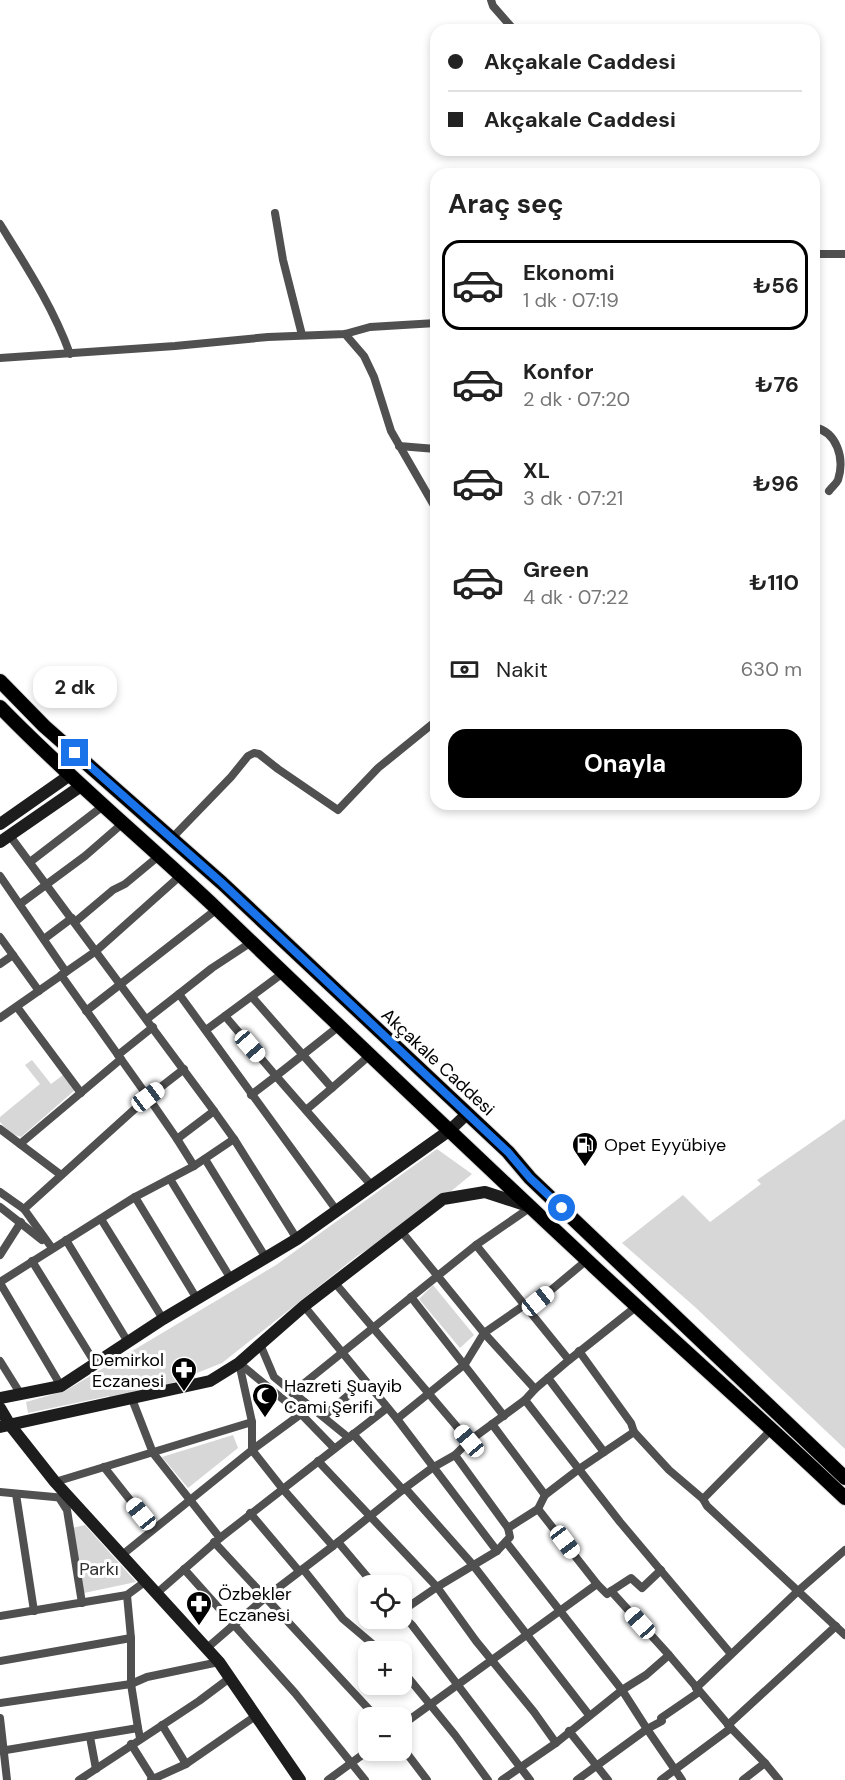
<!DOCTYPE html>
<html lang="tr">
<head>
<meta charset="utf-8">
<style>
	:root { --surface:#fff; --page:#f2f2f2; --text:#222; --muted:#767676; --line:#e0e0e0; --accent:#000 }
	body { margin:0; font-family:"DM Sans",sans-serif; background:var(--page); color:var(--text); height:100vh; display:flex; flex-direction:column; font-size:22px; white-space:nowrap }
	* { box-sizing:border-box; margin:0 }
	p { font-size:20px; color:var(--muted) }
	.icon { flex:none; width:33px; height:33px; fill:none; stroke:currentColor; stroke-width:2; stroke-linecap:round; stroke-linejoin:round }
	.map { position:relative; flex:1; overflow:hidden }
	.panel { position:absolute; left:430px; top:168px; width:390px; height:642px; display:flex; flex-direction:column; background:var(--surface); border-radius:18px; box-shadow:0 3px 9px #0003 }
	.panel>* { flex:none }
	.guide { position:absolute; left:430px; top:24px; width:390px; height:132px; border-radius:18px; box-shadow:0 3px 9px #0003; display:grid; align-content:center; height:132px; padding:0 18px; background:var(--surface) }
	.tools { position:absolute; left:358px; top:1575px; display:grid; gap:12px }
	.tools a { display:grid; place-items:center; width:54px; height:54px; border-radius:12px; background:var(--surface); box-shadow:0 3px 9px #0003; font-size:30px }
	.end { position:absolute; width:27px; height:27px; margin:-14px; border:8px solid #1a73e8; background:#fff; box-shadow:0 0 0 3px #fff }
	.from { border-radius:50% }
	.bubble { position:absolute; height:42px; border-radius:18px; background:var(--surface); box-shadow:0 3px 9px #0003; font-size:20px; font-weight:700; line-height:42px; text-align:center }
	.car { position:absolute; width:18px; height:36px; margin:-18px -9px; border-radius:8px; box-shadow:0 0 4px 2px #0007; background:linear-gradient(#fff 24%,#345 0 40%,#fff 0 76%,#345 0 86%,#fff 0) }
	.guide b { display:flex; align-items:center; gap:21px; height:57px; font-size:22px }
	.guide b+b { border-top:2px solid var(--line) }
	.guide i { width:15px; height:15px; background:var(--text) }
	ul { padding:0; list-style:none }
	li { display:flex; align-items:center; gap:18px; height:90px; margin:0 12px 9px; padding:0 6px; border:3px solid transparent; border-radius:18px }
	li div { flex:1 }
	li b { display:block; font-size:22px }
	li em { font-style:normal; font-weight:700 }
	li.on { border-color:var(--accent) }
	li>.icon { width:54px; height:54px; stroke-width:1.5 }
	h2 { padding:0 18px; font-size:27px; line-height:72px }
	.pay { display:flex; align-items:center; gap:15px; height:66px; padding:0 18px; font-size:22px }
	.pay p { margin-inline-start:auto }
	.cta { display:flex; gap:12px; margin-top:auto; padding:12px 18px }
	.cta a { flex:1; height:69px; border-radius:18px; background:var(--accent); color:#fff; font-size:24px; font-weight:700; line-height:69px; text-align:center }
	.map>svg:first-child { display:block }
	.green { fill:#d7d7d7 }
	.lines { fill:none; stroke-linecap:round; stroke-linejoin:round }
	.primary-casing { stroke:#dbdbdb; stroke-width:16 }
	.street { stroke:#505050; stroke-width:8 }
	.secondary { stroke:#1d1d1d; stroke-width:12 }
	.primary { stroke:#000; stroke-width:14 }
	.route { stroke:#1a73e8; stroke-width:8 }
	.labels { text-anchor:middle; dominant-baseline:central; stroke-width:6; stroke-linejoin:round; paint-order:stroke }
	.street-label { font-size:18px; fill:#000; stroke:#fff }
	.poi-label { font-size:18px; fill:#000; stroke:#fff; text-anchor:start }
	.park-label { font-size:18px; fill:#2e2e2e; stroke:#fff }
</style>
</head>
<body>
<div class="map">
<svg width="845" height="1780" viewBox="0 0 845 1780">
	<rect width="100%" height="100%" fill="#fff"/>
	<g class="green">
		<path d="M 32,1060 L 51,1084 L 63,1075 L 75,1090 L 21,1137 C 12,1135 6,1129 0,1122 L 0,1117 L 40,1084 L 25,1065 Z"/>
		<polygon points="845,1119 845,1449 695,1307 622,1243 683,1195 710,1222 761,1184 757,1180"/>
		<polygon points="437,1149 472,1174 427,1211 357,1256 222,1363 144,1394 111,1401 109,1396 28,1413 26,1402 65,1391 276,1265"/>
		<polygon points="433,1285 474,1335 460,1348 419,1299"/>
		<polygon points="233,1435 238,1448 188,1488 162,1457"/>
		<polygon points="85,1525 136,1582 84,1593 72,1528"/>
	</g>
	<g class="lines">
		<defs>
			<g id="primary">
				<polyline points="0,681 44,726 222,883 508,1152 530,1178 845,1478"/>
				<path d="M 0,707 C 69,778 145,841 217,909 C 340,1027 464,1145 588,1261 C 673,1341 761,1418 845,1498"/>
			</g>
		</defs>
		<use href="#primary" class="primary-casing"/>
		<g class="street">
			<polyline points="491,0 493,6 514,30"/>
			<polyline points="275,213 283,260 302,335"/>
			<path d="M 0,224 C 26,266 53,307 70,354"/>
			<polyline points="814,254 845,254"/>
			<polyline points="345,334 364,356 374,377 391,431 436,509"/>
			<polyline points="0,358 175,346 268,337 345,334 370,327 436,323"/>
			<path d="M 814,427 C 837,432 845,458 838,480 C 836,484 832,487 829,491"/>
			<polyline points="399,446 436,449"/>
			<polyline points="10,836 214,1111"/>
			<polyline points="172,838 231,777 248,756 254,753 259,754 278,769 338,810 378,768 436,721"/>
			<polyline points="30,862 103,806"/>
			<polyline points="0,876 66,972"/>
			<polyline points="20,904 85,856 123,823"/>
			<polyline points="75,922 113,890 125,884 160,855"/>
			<polyline points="0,937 39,991"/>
			<polyline points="44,939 72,918"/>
			<polyline points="0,964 13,955"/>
			<polyline points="179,994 212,968 250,943"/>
			<polyline points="252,997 332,1088 306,1110"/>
			<polyline points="17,1007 81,1093"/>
			<polyline points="86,1011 217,909"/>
			<polyline points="225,1016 276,1076 338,1027"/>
			<polyline points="0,1018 96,951 180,876"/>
			<polyline points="147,1019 179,994 337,1211"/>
			<polyline points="206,1030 283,973"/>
			<polyline points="118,1055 153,1027"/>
			<polyline points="184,1069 148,1097 177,1139 214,1111 234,1139"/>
			<polyline points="332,1088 369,1056"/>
			<polyline points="251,1095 276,1076 372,1186"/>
			<polyline points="0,1129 61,1175"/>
			<polyline points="177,1139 194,1166"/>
			<polyline points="20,1144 121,1059"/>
			<polyline points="205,1159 266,1258"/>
			<polyline points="170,1179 231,1279"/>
			<polyline points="0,1192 24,1209 52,1248"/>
			<polyline points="135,1197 197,1299"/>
			<polyline points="0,1207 42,1240"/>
			<polyline points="24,1209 148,1097 61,975"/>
			<polyline points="101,1219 163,1319"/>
			<polyline points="401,1231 484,1333 535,1389"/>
			<polyline points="66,1240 128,1342"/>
			<polyline points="476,1245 569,1360"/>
			<polyline points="0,1255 21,1222"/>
			<polyline points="32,1261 95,1363"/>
			<polyline points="0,1282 135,1197 194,1166 234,1139 297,1239"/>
			<polyline points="0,1283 61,1386"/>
			<polyline points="335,1283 469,1441"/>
			<polyline points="411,1297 504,1416"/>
			<polyline points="304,1306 397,1419 497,1551"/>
			<polyline points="260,1344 274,1377 349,1438"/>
			<polyline points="579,1351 631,1423 634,1432"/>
			<polyline points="0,1361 20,1393"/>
			<polyline points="239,1363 252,1422 252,1450 282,1488 333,1546"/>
			<polyline points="239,1363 301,1414 334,1448"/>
			<polyline points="548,1378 604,1452"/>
			<polyline points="292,1393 476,1245 531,1207"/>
			<polyline points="132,1399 153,1453 220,1538"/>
			<polyline points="525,1400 620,1522 731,1654"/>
			<polyline points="324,1416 365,1381"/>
			<polyline points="397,1419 465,1364 484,1333 526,1304 538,1301 587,1260"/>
			<polyline points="492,1424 545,1495"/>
			<polyline points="353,1434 403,1490"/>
			<polyline points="455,1455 508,1528"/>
			<polyline points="318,1461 437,1587 476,1641 534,1712 556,1743"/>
			<polyline points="104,1467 153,1529"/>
			<polyline points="55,1482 252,1422"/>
			<polyline points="405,1488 473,1565 589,1715"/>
			<polyline points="0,1492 65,1498"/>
			<polyline points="16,1494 34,1611"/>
			<polyline points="60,1499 67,1510 82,1603"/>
			<polyline points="703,1499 772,1429"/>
			<polyline points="538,1509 597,1584 607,1594 611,1591 669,1655 731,1728 765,1763 779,1780"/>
			<polyline points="250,1513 299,1571"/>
			<polyline points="214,1542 377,1718"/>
			<polyline points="338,1542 375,1586"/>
			<polyline points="506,1542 622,1690 647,1729 662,1721 661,1718 699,1692"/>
			<polyline points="122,1555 252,1450 301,1414 304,1402"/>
			<polyline points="184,1569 295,1693 365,1780"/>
			<polyline points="303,1569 343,1619 382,1652"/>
			<polyline points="611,1591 631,1578 642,1588 661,1570"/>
			<polyline points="157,1593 220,1538 387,1408"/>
			<polyline points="127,1595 131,1638 131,1684 138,1728"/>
			<polyline points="402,1611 437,1587 497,1551 510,1537 508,1528 538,1509 545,1495 579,1469 634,1432 669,1470 703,1499 707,1506 845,1635"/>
			<polyline points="402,1615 412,1625 530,1780"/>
			<polyline points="0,1616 127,1595 146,1581"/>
			<polyline points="207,1648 266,1597 333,1546 405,1488 432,1468 455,1455 469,1441 525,1400 535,1389 569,1360 637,1306"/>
			<polyline points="0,1661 131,1638"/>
			<polyline points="402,1670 455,1735 488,1780"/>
			<polyline points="696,1688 798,1591 845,1550"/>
			<polyline points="0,1703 131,1684 147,1677 219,1662"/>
			<polyline points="0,1718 7,1780"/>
			<polyline points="162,1725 186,1764"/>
			<polyline points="402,1725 597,1584"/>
			<polyline points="728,1725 836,1626"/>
			<polyline points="569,1731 608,1780"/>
			<polyline points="90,1737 96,1769"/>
			<polyline points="131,1744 153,1779"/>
			<polyline points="402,1747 427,1780"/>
			<polyline points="0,1751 138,1728 140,1738"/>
			<polyline points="79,1780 199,1701 231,1677"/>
			<polyline points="151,1780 186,1764 257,1715"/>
			<polyline points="328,1780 369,1750"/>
			<polyline points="502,1780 556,1743 622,1690 646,1675 669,1655"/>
			<polyline points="577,1780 647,1729 682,1780"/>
			<polyline points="661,1780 731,1728"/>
			<polyline points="743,1780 765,1763"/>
		</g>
		<g class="secondary">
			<polyline points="0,824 70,775"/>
			<polyline points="0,842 81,786"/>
			<polyline points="0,1398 61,1386 163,1319 297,1239 450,1130 467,1114"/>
			<polyline points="0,1408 10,1425 55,1482 219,1662 300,1780"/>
			<polyline points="0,1427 210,1381 239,1363 304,1306 443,1199 485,1192 528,1206"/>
		</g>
		<use href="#primary" class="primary"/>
	</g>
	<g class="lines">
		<polyline class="route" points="75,753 222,883 508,1152 530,1178 562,1208"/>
	</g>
	<defs>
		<symbol id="fuel-pin" viewBox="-11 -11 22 30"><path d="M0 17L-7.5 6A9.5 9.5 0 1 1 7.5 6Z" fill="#000" stroke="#fff"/><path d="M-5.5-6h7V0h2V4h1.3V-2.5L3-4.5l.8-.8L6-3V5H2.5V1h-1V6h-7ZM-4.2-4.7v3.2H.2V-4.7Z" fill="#fff"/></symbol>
		<symbol id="pharmacy-pin" viewBox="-11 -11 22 30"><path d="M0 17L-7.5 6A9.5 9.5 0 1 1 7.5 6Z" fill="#000" stroke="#fff"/><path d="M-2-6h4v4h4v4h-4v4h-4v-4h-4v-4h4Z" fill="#fff"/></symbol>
		<symbol id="mosque-pin" viewBox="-11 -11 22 30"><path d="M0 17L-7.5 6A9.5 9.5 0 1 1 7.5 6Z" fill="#000" stroke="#fff"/><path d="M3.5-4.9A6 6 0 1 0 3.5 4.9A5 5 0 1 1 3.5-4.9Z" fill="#fff"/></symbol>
	</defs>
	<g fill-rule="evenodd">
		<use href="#fuel-pin" x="570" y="1130" width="30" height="40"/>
		<use href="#pharmacy-pin" x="169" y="1355" width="30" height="40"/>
		<use href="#mosque-pin" x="250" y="1381" width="30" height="40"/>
		<use href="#pharmacy-pin" x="184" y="1589" width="30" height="40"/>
	</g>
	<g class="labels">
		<g class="street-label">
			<text transform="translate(438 1062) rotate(43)">Akçakale Caddesi</text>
		</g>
		<g class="poi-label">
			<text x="604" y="1145">Opet Eyyübiye</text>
			<text x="164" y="1360" text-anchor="end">Demirkol<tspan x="164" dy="21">Eczanesi</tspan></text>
			<text x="284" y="1386">Hazreti Şuayib<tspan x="284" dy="21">Cami Şerifi</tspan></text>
			<text x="218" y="1594">Özbekler<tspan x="218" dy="21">Eczanesi</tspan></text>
		</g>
		<g class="park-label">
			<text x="99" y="1569">Parkı</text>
		</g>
	</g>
</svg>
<div class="tools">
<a><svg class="icon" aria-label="locate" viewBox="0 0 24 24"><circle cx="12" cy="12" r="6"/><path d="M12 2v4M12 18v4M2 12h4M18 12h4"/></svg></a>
<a>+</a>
<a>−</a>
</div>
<i class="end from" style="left:562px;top:1208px"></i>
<i class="end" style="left:75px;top:753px"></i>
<div class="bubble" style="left:33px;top:666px;width:84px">2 dk</div>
<i class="car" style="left:250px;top:1046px;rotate:139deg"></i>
<i class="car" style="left:148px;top:1097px;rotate:53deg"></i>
<i class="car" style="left:538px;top:1301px;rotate:51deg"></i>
<i class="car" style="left:469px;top:1441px;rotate:320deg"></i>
<i class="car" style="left:141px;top:1514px;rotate:321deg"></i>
<i class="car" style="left:565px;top:1542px;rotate:143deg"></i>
<i class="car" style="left:640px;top:1623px;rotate:318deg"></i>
<div class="guide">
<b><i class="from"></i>Akçakale Caddesi</b>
<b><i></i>Akçakale Caddesi</b>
</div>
<section class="panel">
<h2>Araç seç</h2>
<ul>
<li class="on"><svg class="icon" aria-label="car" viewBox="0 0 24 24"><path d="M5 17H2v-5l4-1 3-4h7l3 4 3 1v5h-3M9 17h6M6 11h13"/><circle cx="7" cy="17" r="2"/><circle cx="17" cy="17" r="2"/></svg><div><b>Ekonomi</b><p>1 dk · 07:19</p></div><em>₺56</em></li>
<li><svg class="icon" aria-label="car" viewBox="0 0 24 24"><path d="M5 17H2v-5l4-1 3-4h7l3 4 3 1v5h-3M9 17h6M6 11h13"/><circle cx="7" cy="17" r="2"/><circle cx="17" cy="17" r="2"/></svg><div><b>Konfor</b><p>2 dk · 07:20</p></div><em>₺76</em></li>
<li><svg class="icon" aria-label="car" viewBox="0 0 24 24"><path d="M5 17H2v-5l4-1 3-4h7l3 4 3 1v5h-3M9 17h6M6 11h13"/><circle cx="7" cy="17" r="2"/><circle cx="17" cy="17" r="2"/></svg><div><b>XL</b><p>3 dk · 07:21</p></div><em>₺96</em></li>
<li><svg class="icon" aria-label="car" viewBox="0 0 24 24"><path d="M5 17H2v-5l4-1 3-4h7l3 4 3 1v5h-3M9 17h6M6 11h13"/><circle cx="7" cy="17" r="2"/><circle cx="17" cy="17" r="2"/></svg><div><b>Green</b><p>4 dk · 07:22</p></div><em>₺110</em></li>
</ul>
<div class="pay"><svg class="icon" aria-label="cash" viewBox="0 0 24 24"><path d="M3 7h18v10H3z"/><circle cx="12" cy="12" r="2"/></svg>Nakit<p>630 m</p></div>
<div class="cta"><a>Onayla</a></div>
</section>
</div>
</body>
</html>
